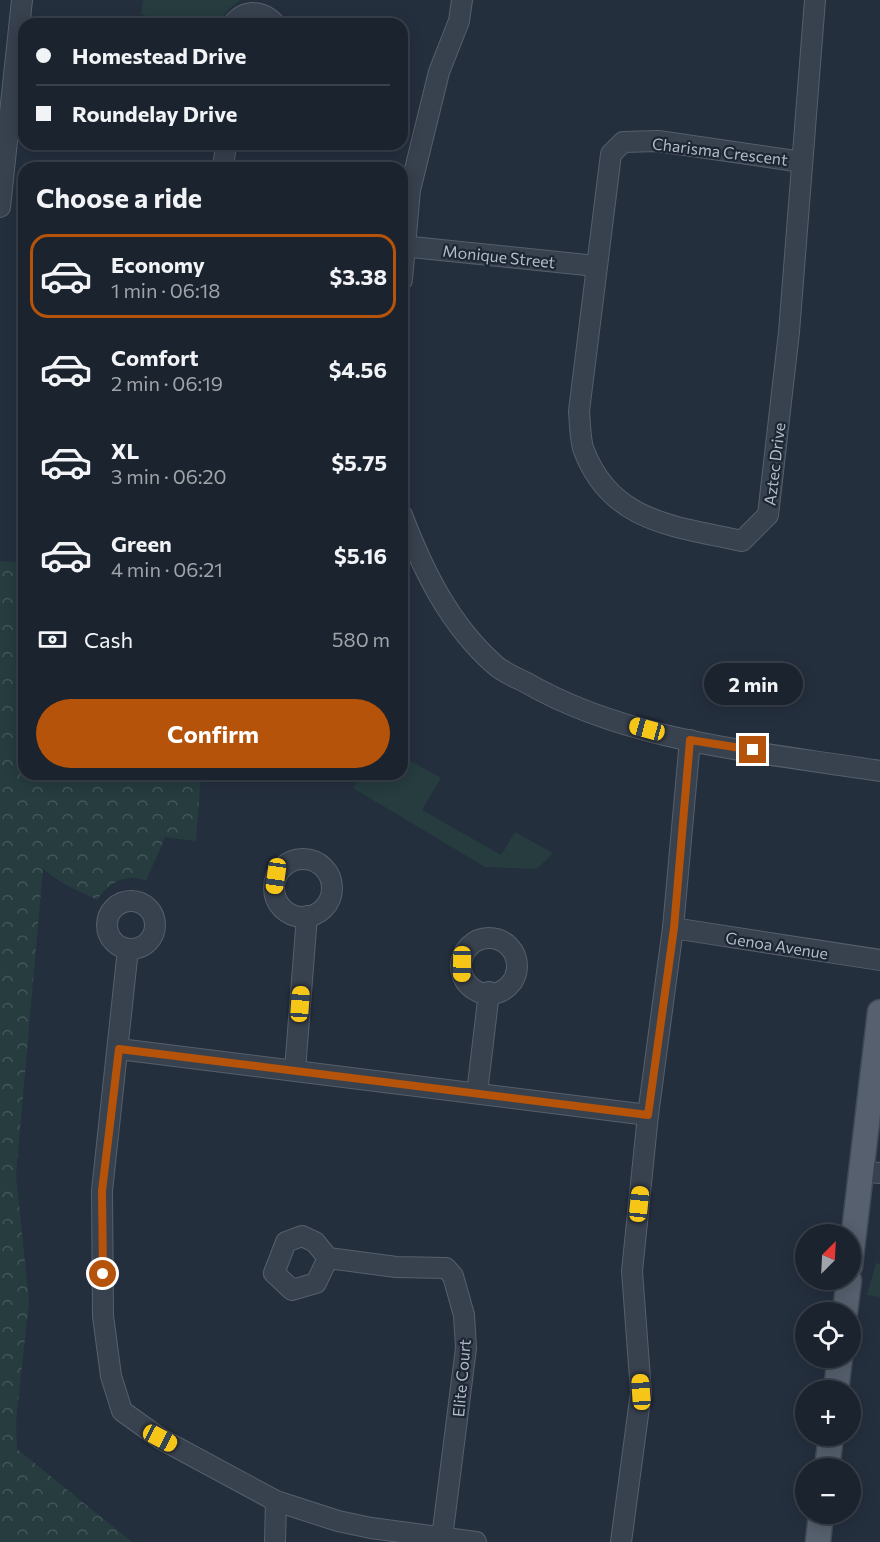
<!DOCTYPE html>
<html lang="en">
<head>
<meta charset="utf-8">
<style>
	:root { --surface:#1b232e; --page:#242b36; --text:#f1f3f6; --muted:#a0a4aa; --line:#39404a; --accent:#b45309 }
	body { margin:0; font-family:Commissioner,sans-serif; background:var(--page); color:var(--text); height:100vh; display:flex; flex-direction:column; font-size:22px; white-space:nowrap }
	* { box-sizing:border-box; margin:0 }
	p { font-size:20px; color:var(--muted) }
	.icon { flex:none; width:33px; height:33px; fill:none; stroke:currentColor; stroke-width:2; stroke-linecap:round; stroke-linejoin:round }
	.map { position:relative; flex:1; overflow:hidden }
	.drawer { position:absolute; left:18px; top:162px; width:390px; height:618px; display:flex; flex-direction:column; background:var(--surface); border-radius:18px; box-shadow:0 3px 15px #0003,0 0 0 2px var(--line) }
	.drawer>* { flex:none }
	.banner { position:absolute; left:18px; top:18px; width:390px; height:132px; border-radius:18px; box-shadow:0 3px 15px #0003,0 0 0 2px var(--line); display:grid; align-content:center; height:132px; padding:0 18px; background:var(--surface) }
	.needle { width:39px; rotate:24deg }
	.tools { position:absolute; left:795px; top:1224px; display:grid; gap:12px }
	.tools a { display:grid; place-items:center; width:66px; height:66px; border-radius:50%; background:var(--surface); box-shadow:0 3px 15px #0003,0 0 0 2px var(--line); font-size:30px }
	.end { position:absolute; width:27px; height:27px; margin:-14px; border:8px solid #b45309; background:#fff; box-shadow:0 0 0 3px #fff }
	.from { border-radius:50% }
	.bubble { position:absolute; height:42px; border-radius:21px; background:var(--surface); box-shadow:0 3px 15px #0003,0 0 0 2px var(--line); font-size:20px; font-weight:700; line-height:42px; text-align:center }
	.car { position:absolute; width:18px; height:36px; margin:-18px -9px; border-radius:8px; box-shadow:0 0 4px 2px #0007; background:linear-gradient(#f5c518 24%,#345 0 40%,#f5c518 0 76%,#345 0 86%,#f5c518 0) }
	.banner b { display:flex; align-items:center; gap:21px; height:57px; font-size:22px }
	.banner b+b { border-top:2px solid var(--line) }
	.banner i { width:15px; height:15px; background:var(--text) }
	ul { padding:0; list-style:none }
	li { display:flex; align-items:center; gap:18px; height:84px; margin:0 12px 9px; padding:0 6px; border:3px solid transparent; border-radius:18px }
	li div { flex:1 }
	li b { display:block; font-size:22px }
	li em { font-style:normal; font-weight:700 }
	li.current { border-color:var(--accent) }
	li>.icon { width:54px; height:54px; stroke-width:1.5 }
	h2 { padding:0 18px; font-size:27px; line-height:72px }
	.pay { display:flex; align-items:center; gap:15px; height:66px; padding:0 18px; font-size:22px }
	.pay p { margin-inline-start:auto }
	.primary-button { display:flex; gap:12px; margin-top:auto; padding:12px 18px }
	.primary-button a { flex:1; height:69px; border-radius:36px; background:var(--accent); color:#fff; font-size:24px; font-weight:700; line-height:69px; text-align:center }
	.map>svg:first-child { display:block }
	.forest { fill:url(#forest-crowns) }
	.green { fill:#263c3f }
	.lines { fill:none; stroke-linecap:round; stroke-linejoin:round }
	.minor-casing { stroke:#565f6c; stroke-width:22 }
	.major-casing { stroke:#414a57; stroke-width:27 }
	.minor { stroke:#38414e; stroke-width:20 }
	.major { stroke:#56606e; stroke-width:24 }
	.route { stroke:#b45309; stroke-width:8 }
	.labels { text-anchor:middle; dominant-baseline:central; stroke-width:4.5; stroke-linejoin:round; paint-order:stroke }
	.street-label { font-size:16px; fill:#b4bcc9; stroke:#1d2633 }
</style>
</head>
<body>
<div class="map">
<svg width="880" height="1542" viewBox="0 0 880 1542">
	<defs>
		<pattern id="forest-crowns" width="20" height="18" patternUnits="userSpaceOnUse" patternTransform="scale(1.5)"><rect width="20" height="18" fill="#263c3f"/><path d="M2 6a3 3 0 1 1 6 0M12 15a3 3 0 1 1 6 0" fill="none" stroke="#435659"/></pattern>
	</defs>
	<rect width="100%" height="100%" fill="#242f3e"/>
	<path class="forest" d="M 24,554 L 24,774 L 201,774 L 196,841 L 165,837 L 146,881 C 125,872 109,883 97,900 L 64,884 L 43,869 L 16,1175 L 29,1301 L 16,1421 L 17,1449 L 132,1542 L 0,1542 L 0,561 L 16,562 Z"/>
	<g class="green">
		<polygon points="143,0 240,0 228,10 219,24 208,24 141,15"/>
		<polygon points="402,756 441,778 422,810 501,855 515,832 553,853 537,869 485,867 353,788 361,774 402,774"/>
		<polygon points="876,1263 880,1264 880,1297 867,1295"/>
	</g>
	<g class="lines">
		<defs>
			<g id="minor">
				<path d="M 233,24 C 245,9 263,10 275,24"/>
				<path d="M 802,162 L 658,141 L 623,142 L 611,154 L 579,411 C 580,423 580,437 583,448 C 610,523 675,526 742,541 L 768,515 L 789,332 L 815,0"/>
				<polyline points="223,168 226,144"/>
				<polyline points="0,207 22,0"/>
				<polyline points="402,246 596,266"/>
				<polyline points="402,280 410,190 439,72 459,21 462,0"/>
				<path d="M 402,515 C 423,570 449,624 494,664 C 502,672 515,677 525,682 C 630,743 762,752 880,771"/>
				<circle cx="303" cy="888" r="29"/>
				<circle cx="131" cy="925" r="24"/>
				<polyline points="673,928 880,960"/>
				<circle cx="489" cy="966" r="28"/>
				<polyline points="128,949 102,1191 103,1316 111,1376 122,1411 161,1439 276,1501 338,1521 371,1528 476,1542"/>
				<polyline points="119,1049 648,1115"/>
				<polyline points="295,1070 307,916"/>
				<polyline points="477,1093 489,992"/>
				<polyline points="862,1171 880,1173"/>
				<polyline points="328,1258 316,1283 292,1290 274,1273 286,1242 302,1236 315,1242 328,1258 396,1267 446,1268 453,1276 464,1315 466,1348 442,1538"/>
				<polyline points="275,1542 276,1501"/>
				<polyline points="621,1542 641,1392 632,1271 648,1115 673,928 690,740"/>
			</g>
			<g id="major">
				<polyline points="850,1266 880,1012"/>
				<polyline points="845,1312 849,1280"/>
				<polyline points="836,1390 840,1358"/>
				<polyline points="827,1468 831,1436"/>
				<polyline points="818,1542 821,1514"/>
			</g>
		</defs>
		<use href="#minor" class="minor-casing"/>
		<use href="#major" class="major-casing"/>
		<use href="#minor" class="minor"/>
		<use href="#major" class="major"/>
	</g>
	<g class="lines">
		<polyline class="route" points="103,1274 102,1191 119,1049 648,1115 674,928 690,740 753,750"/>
	</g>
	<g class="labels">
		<g class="street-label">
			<text transform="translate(720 151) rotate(7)">Charisma Crescent</text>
			<text transform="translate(499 256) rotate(6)">Monique Street</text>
			<text transform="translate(774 464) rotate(-83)">Aztec Drive</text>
			<text transform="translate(777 945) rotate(9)">Genoa Avenue</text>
			<text transform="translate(461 1378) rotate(-85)">Elite Court</text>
		</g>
	</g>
</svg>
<div class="tools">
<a><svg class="needle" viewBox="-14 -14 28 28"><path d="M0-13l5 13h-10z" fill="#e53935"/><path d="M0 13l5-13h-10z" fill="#a0a4aa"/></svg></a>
<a><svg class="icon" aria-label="locate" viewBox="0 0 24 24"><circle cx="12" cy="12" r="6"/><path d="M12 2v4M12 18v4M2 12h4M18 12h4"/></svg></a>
<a>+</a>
<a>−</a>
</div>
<i class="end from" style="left:103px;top:1274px"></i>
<i class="end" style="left:753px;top:750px"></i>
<div class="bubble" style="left:704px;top:663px;width:99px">2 min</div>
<i class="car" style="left:647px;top:729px;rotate:285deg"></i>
<i class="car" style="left:276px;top:876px;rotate:188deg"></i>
<i class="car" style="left:462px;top:964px;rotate:181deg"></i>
<i class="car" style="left:300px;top:1004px;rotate:4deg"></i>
<i class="car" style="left:639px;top:1204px;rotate:6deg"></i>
<i class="car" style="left:641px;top:1392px;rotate:356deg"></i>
<i class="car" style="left:160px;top:1438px;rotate:118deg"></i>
<div class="banner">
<b><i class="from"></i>Homestead Drive</b>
<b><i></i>Roundelay Drive</b>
</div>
<section class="drawer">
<h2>Choose a ride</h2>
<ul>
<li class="current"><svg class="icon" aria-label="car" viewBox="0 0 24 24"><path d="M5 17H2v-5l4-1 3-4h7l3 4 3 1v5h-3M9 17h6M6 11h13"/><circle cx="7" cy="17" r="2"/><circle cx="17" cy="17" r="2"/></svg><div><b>Economy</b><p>1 min · 06:18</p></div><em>$3.38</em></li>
<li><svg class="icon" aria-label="car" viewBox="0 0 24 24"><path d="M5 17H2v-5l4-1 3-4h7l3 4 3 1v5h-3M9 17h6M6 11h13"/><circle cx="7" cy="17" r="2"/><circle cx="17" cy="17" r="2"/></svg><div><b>Comfort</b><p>2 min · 06:19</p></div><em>$4.56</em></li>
<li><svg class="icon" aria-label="car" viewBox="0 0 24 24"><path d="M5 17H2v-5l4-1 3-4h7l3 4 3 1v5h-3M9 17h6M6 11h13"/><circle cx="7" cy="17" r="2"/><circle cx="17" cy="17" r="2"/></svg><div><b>XL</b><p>3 min · 06:20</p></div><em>$5.75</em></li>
<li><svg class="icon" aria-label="car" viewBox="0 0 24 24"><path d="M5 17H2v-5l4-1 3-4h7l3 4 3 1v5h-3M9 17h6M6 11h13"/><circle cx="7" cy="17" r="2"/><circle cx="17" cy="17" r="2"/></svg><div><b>Green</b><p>4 min · 06:21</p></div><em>$5.16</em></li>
</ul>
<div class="pay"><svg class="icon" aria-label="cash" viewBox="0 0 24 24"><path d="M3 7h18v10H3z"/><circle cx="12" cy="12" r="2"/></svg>Cash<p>580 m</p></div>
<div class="primary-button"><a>Confirm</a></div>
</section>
</div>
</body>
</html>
